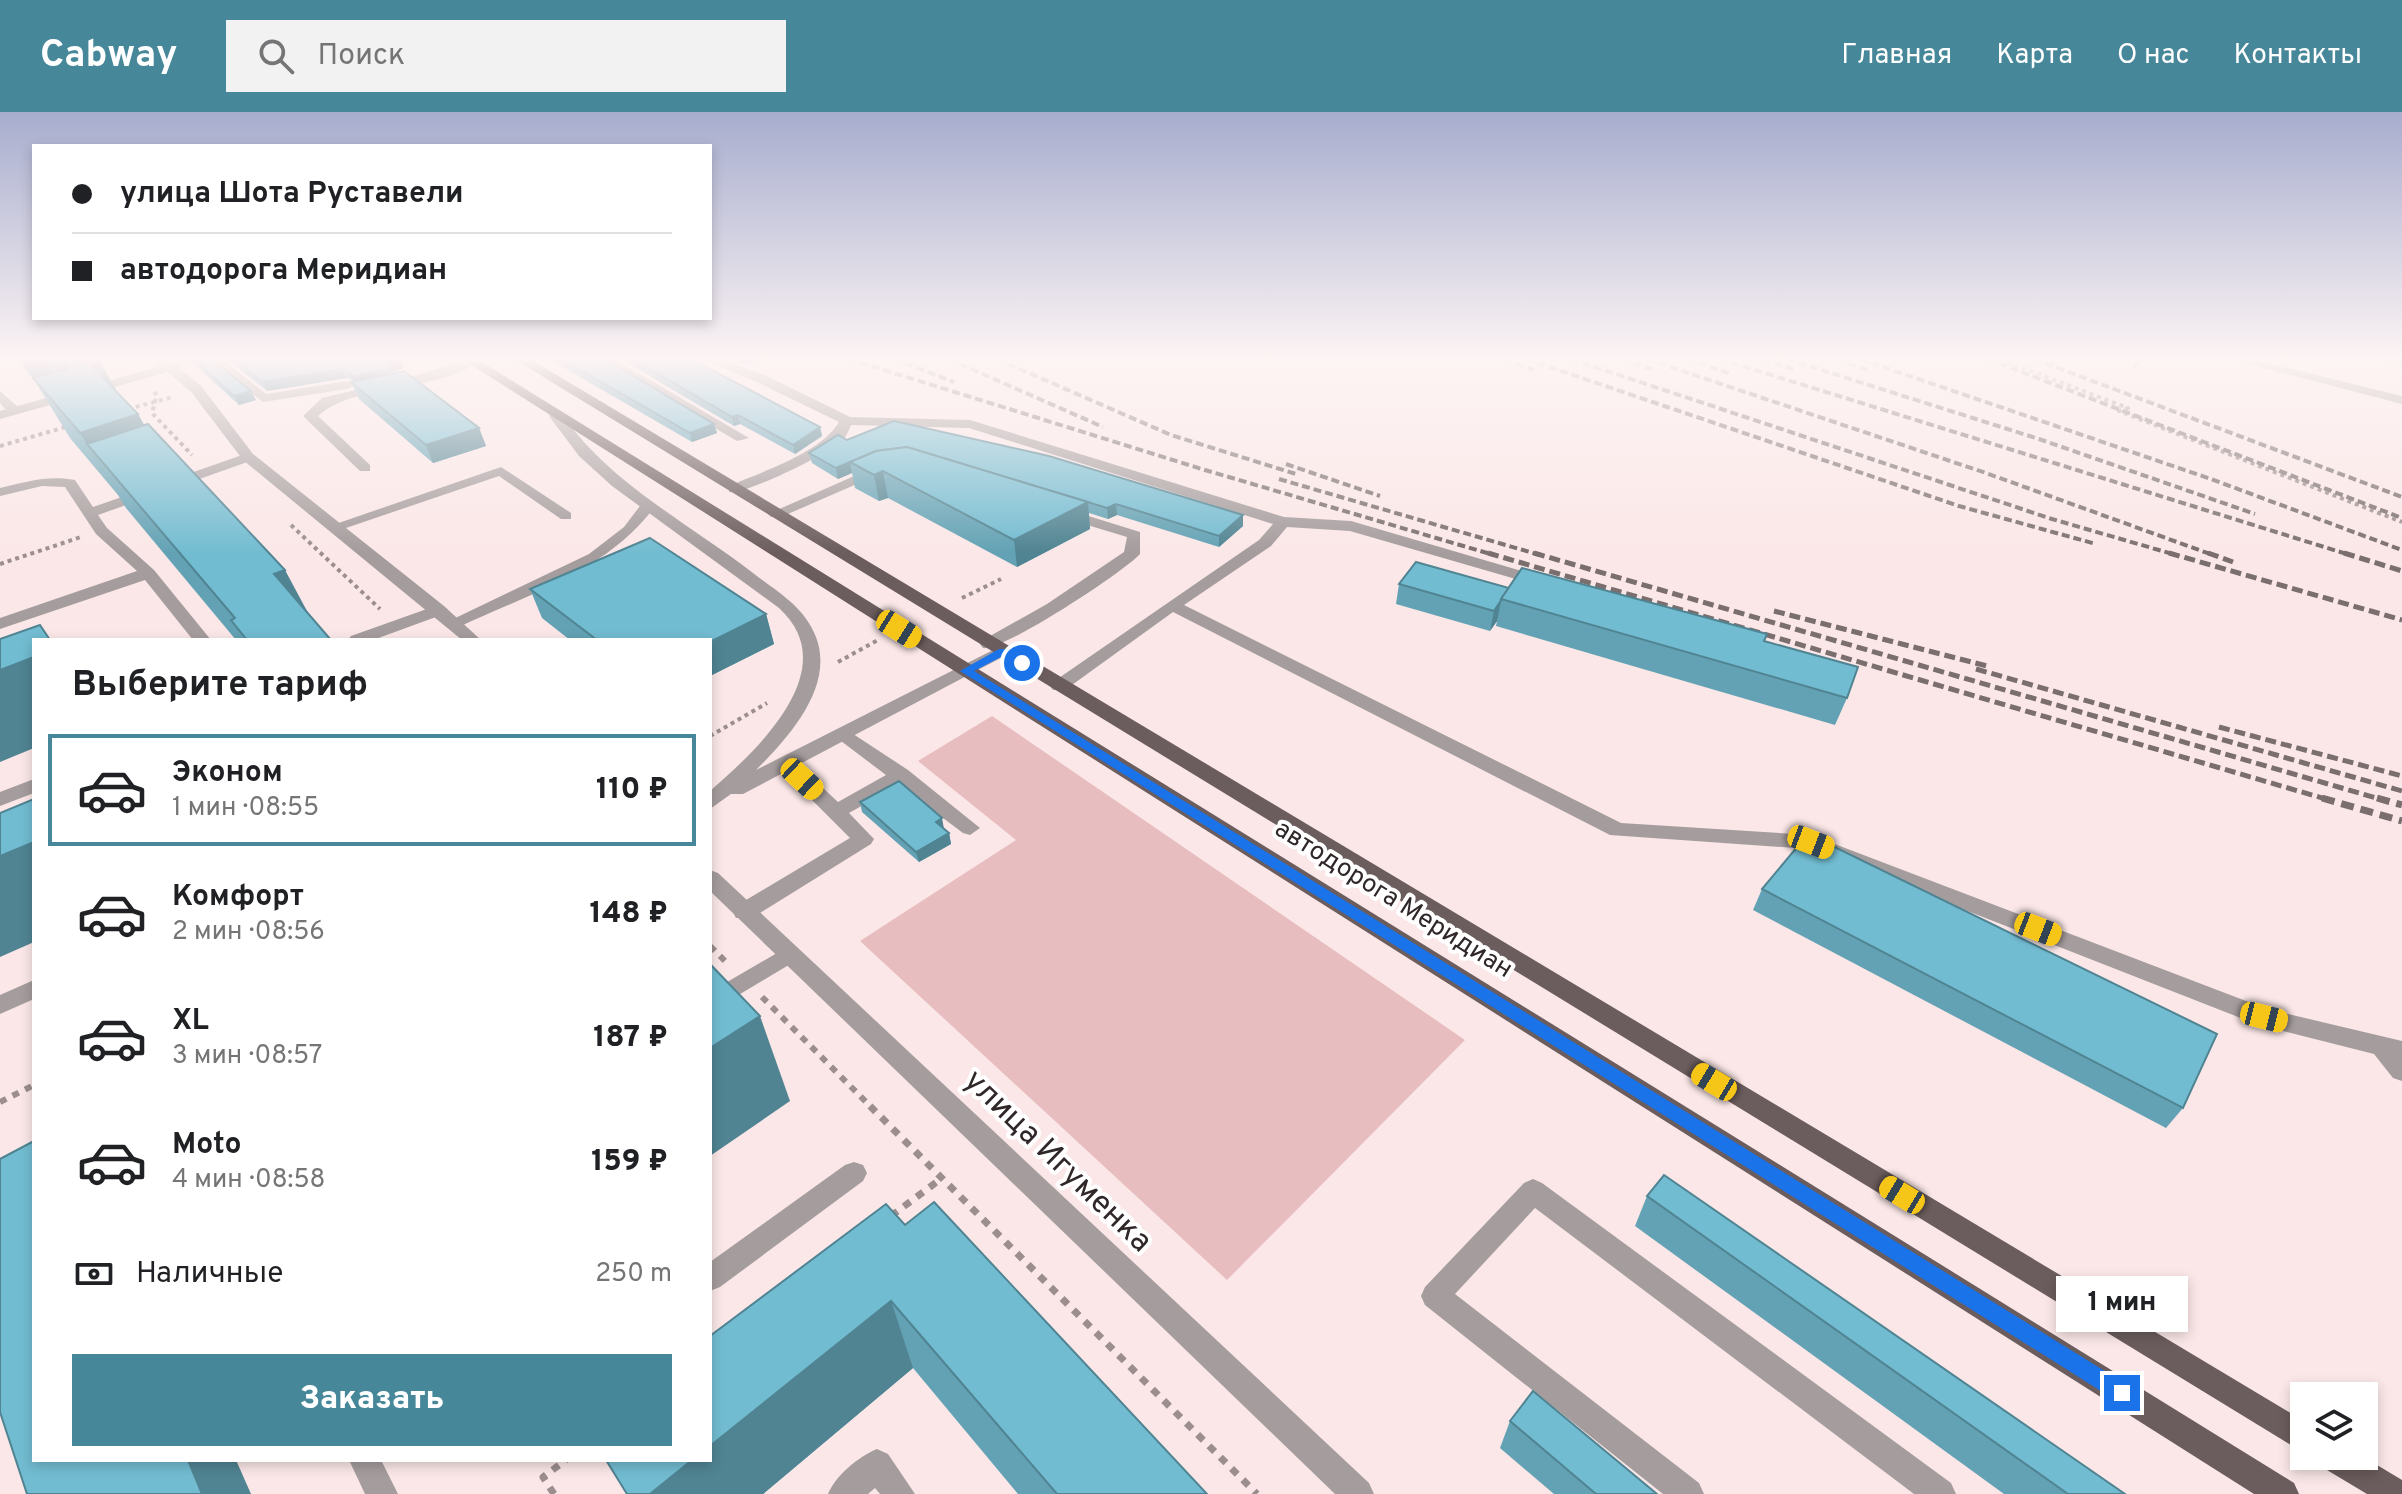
<!DOCTYPE html>
<html lang="ru">
<head>
<meta charset="utf-8">
<style>
	:root { --surface:#fff; --page:#f2f2f2; --text:#202124; --muted:#757577; --line:#e0e0e0; --accent:#468799 }
	body { margin:0; font-family:Overpass,sans-serif; background:var(--page); color:var(--text); height:100vh; display:flex; flex-direction:column; font-size:30px; white-space:nowrap }
	* { box-sizing:border-box; margin:0 }
	p { font-size:26px; color:var(--muted) }
	.icon { flex:none; width:44px; height:44px; fill:none; stroke:currentColor; stroke-width:2; stroke-linecap:round; stroke-linejoin:round }
	.map { position:relative; flex:1; overflow:hidden }
	.sheet { position:absolute; left:32px; top:526px; width:680px; height:824px; display:flex; flex-direction:column; background:var(--surface); border-radius:0px; box-shadow:0 4px 12px #0003 }
	.sheet>* { flex:none }
	.hud { position:absolute; left:32px; top:32px; width:680px; height:176px; border-radius:0px; box-shadow:0 4px 12px #0003; display:grid; align-content:center; height:176px; padding:0 40px; background:var(--surface) }
	.fabs { position:absolute; left:2290px; top:1270px; display:grid; gap:16px }
	.fabs a { display:grid; place-items:center; width:88px; height:88px; border-radius:0px; background:var(--surface); box-shadow:0 4px 12px #0003; font-size:40px }
	.end { position:absolute; width:36px; height:36px; margin:-18px; border:10px solid #1a73e8; background:#fff; box-shadow:0 0 0 4px #fff }
	.from { border-radius:50% }
	.bubble { position:absolute; height:56px; border-radius:0px; background:var(--surface); box-shadow:0 4px 12px #0003; font-size:26px; font-weight:800; line-height:56px; text-align:center }
	.car { position:absolute; width:24px; height:48px; margin:-24px -12px; border-radius:10px; box-shadow:0 0 6px 2px #0007; background:linear-gradient(#f5c518 24%,#345 0 40%,#f5c518 0 76%,#345 0 86%,#f5c518 0) }
	.hud b { display:flex; align-items:center; gap:28px; height:76px; font-size:30px }
	.hud b+b { border-top:2px solid var(--line) }
	.hud i { width:20px; height:20px; background:var(--text) }
	ul { padding:0; list-style:none }
	li { display:flex; align-items:center; gap:24px; height:112px; margin:0 16px 12px; padding:0 24px; border:4px solid transparent; border-radius:0px }
	li div { flex:1 }
	li b { display:block; font-size:30px }
	li em { font-style:normal; font-weight:800 }
	li.on { border-color:var(--accent) }
	li>.icon { width:72px; height:72px; stroke-width:1.5 }
	h2 { padding:0 40px; font-size:36px; line-height:96px }
	.pay { display:flex; align-items:center; gap:20px; height:88px; padding:0 40px; font-size:30px }
	.pay p { margin-inline-start:auto }
	.button { display:flex; gap:16px; margin-top:auto; padding:16px 40px }
	.button a { flex:1; height:92px; border-radius:0px; background:var(--accent); color:#fff; font-size:32px; font-weight:800; line-height:92px; text-align:center }
	header { display:flex; align-items:center; gap:48px; box-sizing:border-box; height:112px; padding:0 40px; background:var(--accent); color:#fff }
	header strong { font-size:38px }
	nav { display:flex; gap:44px; margin-inline-start:auto; font-size:28px }
	.search { width:560px; height:72px; background:var(--page); display:flex; align-items:center; gap:20px; box-sizing:border-box; padding:0 28px; border-radius:0px; color:var(--muted); font-size:30px }
	.map>svg:first-child { display:block }
	.green { fill:#e8bdbf }
	.lines { fill:none; stroke-linecap:round; stroke-linejoin:round }
	.path-far2 { stroke:#9c8e8e; stroke-width:4; stroke-dasharray:4 4; stroke-linecap:butt }
	.path-far1 { stroke:#9c8e8e; stroke-width:6; stroke-dasharray:7 7; stroke-linecap:butt }
	.path { stroke:#9c8e8e; stroke-width:7; stroke-dasharray:8 8; stroke-linecap:butt }
	.service { fill:#a59d9d; fill-rule:evenodd }
	.minor { fill:#a59d9d; fill-rule:evenodd }
	.tertiary { fill:#a59d9d; fill-rule:evenodd }
	.primary { fill:#6b5c5d; fill-rule:evenodd }
	.rail-far2 { stroke:#7a6e6e; stroke-width:4; stroke-dasharray:8 4; stroke-linecap:butt }
	.rail-far1 { stroke:#7a6e6e; stroke-width:5; stroke-dasharray:11 5; stroke-linecap:butt }
	.rail { stroke:#7a6e6e; stroke-width:7; stroke-dasharray:13 7; stroke-linecap:butt }
	.wall { fill:#62a2b4 }
	.shaded-wall { fill:#508492 }
	.building { fill:#72bcd1; stroke:#508492; stroke-width:2 }
	.route { fill:#1a73e8 }
	.labels { text-anchor:middle; dominant-baseline:central; stroke-width:8; stroke-linejoin:round; paint-order:stroke }
	.street-label { font-size:26px; fill:#2f2728; stroke:#fff }
	.near-street-label { font-size:32px; fill:#2f2728; stroke:#fff }
</style>
</head>
<body>
<header>
<strong>Cabway</strong>
<div class="search"><svg class="icon" aria-label="search" viewBox="0 0 24 24"><circle cx="10" cy="10" r="6"/><path d="M15 15l6 6"/></svg>Поиск</div>
<nav><a>Главная</a><a>Карта</a><a>О нас</a><a>Контакты</a></nav>
</header>
<div class="map">
<svg width="2402" height="1382" viewBox="0 0 2402 1382">
	<rect width="100%" height="100%" fill="#fbe7e7"/>
	<polygon class="green" points="992,604 1465,928 1227,1168 860,829 1016,728 918,649"/>
	<g class="lines">
		<g class="path-far2">
			<polyline points="2000,247 2128,296 2119,299 2402,410"/>
			<polyline points="154,280 157,283 152,301 192,343"/>
			<polyline points="128,297 173,285"/>
			<polyline points="0,334 69,314"/>
			<polyline points="291,413 380,497"/>
			<polyline points="0,452 81,425"/>
			<polyline points="962,486 1001,467"/>
			<polyline points="838,550 878,528"/>
			<polyline points="710,624 767,591"/>
		</g>
		<g class="path-far1">
			<polyline points="710,834 726,850"/>
			<polyline points="762,885 872,996"/>
			<polyline points="0,990 34,973"/>
		</g>
		<g class="path">
			<polyline points="870,994 1257,1382"/>
			<polyline points="891,1104 942,1066"/>
			<polyline points="554,1382 543,1365 566,1348"/>
		</g>
		<g class="service">
			<polygon points="181,247 201,247 171,259 165,255"/>
			<polygon points="208,247 222,247 266,282 347,269 354,273 347,277 263,290"/>
			<path d="M 466,247 L 477,250 C 439,280 356,270 318,304 L 370,353 L 370,359 L 360,359 L 303,304 L 322,286 L 425,261 Z"/>
			<polygon points="598,247 614,247 749,326 737,329"/>
			<path d="M 702,247 L 721,247 L 767,264 L 850,305 L 970,308 L 1284,405 L 1351,409 L 1549,467 L 1549,473 L 1543,475 L 1350,419 L 1287,415 L 1271,434 L 1184,493 L 1621,711 L 1811,723 L 2267,897 L 2402,929 L 2402,969 L 2393,966 L 2374,942 L 2256,912 L 1809,737 L 1610,723 L 1173,500 L 1065,578 L 1053,578 L 1050,574 L 1053,570 L 1259,428 L 1273,412 L 969,316 L 851,313 C 849,318 846,325 842,329 C 828,342 745,383 729,380 L 729,374 C 761,360 821,341 839,310 L 757,270 Z"/>
			<polygon points="2229,247 2252,247 2402,284 2402,292"/>
			<polygon points="2383,247 2402,247 2402,254 2385,250"/>
			<polygon points="0,279 19,296 19,302 9,302 0,291"/>
			<path d="M 248,341 L 255,345 L 253,348 L 98,403 L 107,416 L 154,458 L 211,528 L 193,528 L 145,468 L 0,517 L 0,506 L 137,459 L 96,422 L 65,375 L 42,374 L 0,384 L 0,376 C 25,370 49,363 75,368 L 93,395 Z"/>
			<polygon points="877,354 884,358 882,361 781,405 771,405 768,402"/>
			<polygon points="501,355 571,401 571,407 561,407 499,364 340,418 335,420 327,415"/>
			<path d="M 648,388 L 656,393 C 609,458 529,482 459,515 L 453,516 L 445,511 L 589,442 L 624,415 L 643,390 Z"/>
			<path d="M 1066,397 L 1140,420 L 1140,442 C 1124,460 1002,540 983,536 L 980,532 L 983,528 L 1047,492 L 1124,440 L 1127,425 L 1061,405 L 1061,399 Z"/>
			<polygon points="438,493 446,498 444,502 373,528 348,528 351,524"/>
			<polygon points="844,616 908,658 980,716 970,723 963,721 899,673 849,701 874,727 871,732 752,806 736,806 733,800 736,794 850,726 775,651 785,645 792,647 838,690 886,663 837,626 835,622"/>
			<polygon points="34,667 34,681 0,694 0,680"/>
			<polygon points="789,834 797,836 800,842 797,848 710,900 710,880"/>
			<polygon points="34,868 34,887 0,902 0,883"/>
			<polygon points="854,1050 863,1053 867,1061 863,1069 720,1175 710,1179 710,1150 845,1053"/>
			<polygon points="1533,1067 1542,1071 1951,1371 1956,1382 1914,1382 1535,1096 1455,1182 1699,1371 1704,1382 1663,1382 1425,1193 1421,1184 1425,1175 1524,1071"/>
			<path d="M 877,1337 L 888,1342 L 915,1382 L 880,1382 L 875,1376 L 868,1382 L 828,1382 C 836,1363 858,1345 877,1337 Z"/>
			<polygon points="349,1348 381,1348 398,1382 365,1382"/>
		</g>
		<polygon class="minor" points="155,247 169,247 175,252 202,275 253,342 444,494 481,528 462,528 243,348 192,281 168,260 0,307 0,299 161,254"/>
		<g class="tertiary">
			<path d="M 551,301 L 561,301 C 609,371 687,410 753,461 C 777,480 804,494 816,525 C 835,575 788,626 756,658 L 997,536 L 1009,536 L 1012,540 L 743,682 L 731,682 L 710,697 L 710,679 C 756,639 846,557 779,496 L 612,374 L 579,344 L 549,304 Z"/>
			<polygon points="710,758 718,761 1369,1371 1374,1382 1335,1382 710,779"/>
		</g>
		<g class="primary">
			<polygon points="462,247 477,247 2294,1371 2299,1382 2254,1382"/>
			<polygon points="514,247 530,247 2304,1309 2304,1341"/>
			<polygon points="2318,1344 2362,1344 2402,1368 2402,1382 2367,1382 2322,1355"/>
		</g>
		<g class="rail-far2">
			<polyline points="849,247 1205,358 1494,443"/>
			<polyline points="894,247 954,270"/>
			<polyline points="949,247 1103,315"/>
			<polyline points="997,247 1171,323 1296,362"/>
			<polyline points="1505,247 1534,258"/>
			<polyline points="1526,247 1959,394 2096,432"/>
			<polyline points="1571,247 2052,407 2176,443"/>
			<polyline points="1622,247 1655,258"/>
			<polyline points="1647,247 1986,361 2213,443"/>
			<polyline points="1687,247 1731,262"/>
			<polyline points="1720,247 2350,443"/>
			<polyline points="1763,247 1796,258"/>
			<polyline points="1787,247 2039,327 2255,402"/>
			<polyline points="1837,247 1868,258"/>
			<polyline points="1860,247 2211,367 2402,438"/>
			<polyline points="1988,247 2402,406"/>
			<polyline points="2034,247 2402,385"/>
			<polyline points="1286,352 1380,384"/>
			<polyline points="1279,367 1540,443"/>
		</g>
		<g class="rail-far1">
			<polyline points="1488,441 2329,688"/>
			<polyline points="1534,441 2383,688"/>
			<polyline points="2169,441 2402,508"/>
			<polyline points="2208,441 2233,450"/>
			<polyline points="2344,441 2402,459"/>
			<polyline points="1774,499 1987,554"/>
			<polyline points="1976,557 2402,679"/>
			<polyline points="2219,615 2402,664"/>
		</g>
		<g class="rail">
			<polyline points="2322,686 2402,709"/>
			<polyline points="2377,686 2402,693"/>
		</g>
	</g>
	<g class="wall">
		<polygon points="16,247 98,247 118,281 138,302 144,313 331,528 236,528 126,396 118,383 70,326 33,266 53,261 52,260 32,265"/>
		<polygon points="192,247 211,247 256,288 239,293 195,253"/>
		<polygon points="227,247 400,247 404,256 394,259 395,261 479,316 486,334 433,351 359,287 351,270 353,269 347,266 267,279"/>
		<polygon points="549,247 605,247 714,312 717,321 692,330"/>
		<polygon points="621,247 691,247 820,315 822,324 795,342 740,312 734,314"/>
		<polygon points="728,247 759,247 746,253"/>
		<polygon points="847,328 1243,403 1243,414 1219,435 1117,403 1108,407 1089,401 1090,417 1017,455 888,386 879,389 855,376 852,361 838,367 812,351 809,341"/>
		<polygon points="1399,472 1509,476 1765,529 1847,586 1835,613 1496,514 1497,509 1490,519 1396,492"/>
		<polygon points="530,477 766,502 774,532 710,564 710,528 570,528 542,506"/>
		<polygon points="860,690 944,717 949,721 951,732 919,750 862,700"/>
		<polygon points="1762,777 2183,996 2166,1016 1753,798"/>
		<polygon points="1647,1084 2125,1382 2004,1382 1635,1114"/>
		<polygon points="905,1113 1207,1382 1018,1382 913,1256 763,1382 627,1382"/>
		<polygon points="1510,1309 1657,1382 1554,1382 1500,1336"/>
	</g>
	<g class="shaded-wall">
		<polygon points="21,247 45,247 52,260 32,265"/>
		<polygon points="50,247 54,247 71,276 68,277"/>
		<polygon points="87,247 98,247 129,300 138,302 173,364 87,332 118,383 80,321 68,257"/>
		<polygon points="397,247 400,247 404,256 394,259 397,265 356,275 352,265"/>
		<polygon points="745,247 759,247 746,253"/>
		<polygon points="2139,247 2146,247 2133,257 2137,249"/>
		<polygon points="342,257 347,266 267,279 262,270"/>
		<polygon points="251,279 256,288 239,293 234,284"/>
		<polygon points="738,303 740,312 734,314 732,305"/>
		<polygon points="714,312 717,321 692,330 690,321"/>
		<polygon points="820,315 822,324 795,342 793,333"/>
		<polygon points="479,316 486,334 433,351 426,333"/>
		<polygon points="850,350 852,361 838,367 836,356"/>
		<polygon points="883,359 888,386 879,389 874,363"/>
		<polygon points="1088,390 1090,417 1017,455 1014,428"/>
		<polygon points="1116,392 1117,403 1108,407 1107,396"/>
		<polygon points="1243,403 1243,414 1219,435 1219,424"/>
		<polygon points="285,458 322,527 274,462"/>
		<polygon points="1501,489 1497,509 1490,519 1494,499"/>
		<polygon points="766,502 774,532 710,564 710,530"/>
		<polygon points="34,545 34,636 0,650 0,558"/>
		<polygon points="942,706 944,717 936,710"/>
		<polygon points="949,721 951,732 919,750 916,740"/>
		<polygon points="34,730 34,830 0,845 0,744"/>
		<polygon points="760,904 790,989 710,1044 710,936"/>
		<polygon points="891,1189 913,1256 763,1382 650,1382 692,1348 710,1348 710,1334"/>
		<polygon points="188,1348 236,1348 251,1382 202,1382"/>
	</g>
	<g class="building">
		<polygon points="59,247 87,247 78,254 89,251 138,302 80,321 33,266 68,257"/>
		<polygon points="194,247 211,247 251,279 234,284"/>
		<polygon points="234,247 397,247 387,251 393,256 352,265 351,261 342,257 262,270"/>
		<polygon points="561,247 605,247 714,312 690,321"/>
		<polygon points="633,247 691,247 820,315 793,333 738,303 732,305"/>
		<polygon points="404,259 479,316 426,333 351,270"/>
		<polygon points="894,309 1049,344 1243,403 1219,424 1116,392 1107,396 907,335 876,339 836,356 809,341 838,323 847,328"/>
		<polygon points="148,312 285,458 274,462 331,528 247,528 231,508 235,506 87,332"/>
		<polygon points="907,335 1088,390 1014,428 883,359 874,363 850,350 876,339"/>
		<polygon points="650,426 766,502 710,530 710,528 597,528 530,477"/>
		<polygon points="1416,450 1509,476 1494,499 1399,472"/>
		<polygon points="1522,456 1767,522 1764,529 1858,555 1847,586 1501,487"/>
		<polygon points="40,513 50,528 34,528 34,545 0,558 0,527"/>
		<polygon points="899,669 942,706 936,710 949,721 916,740 860,690"/>
		<polygon points="34,687 34,730 0,744 0,701"/>
		<polygon points="1808,722 2217,922 2183,996 1762,777"/>
		<polygon points="710,852 760,904 710,936"/>
		<polygon points="34,1029 34,1348 188,1348 202,1382 27,1382 0,1300 0,1047"/>
		<polygon points="1664,1063 2125,1382 2068,1382 1647,1084"/>
		<polygon points="934,1090 1207,1382 1057,1382 891,1189 710,1334 710,1224 886,1092 905,1113"/>
		<polygon points="1533,1279 1657,1382 1596,1382 1510,1309"/>
		<polygon points="606,1348 692,1348 650,1382 627,1382"/>
	</g>
	<linearGradient id="sky" x2="0" y2="1"><stop stop-color="#a7adce"/><stop offset="0.56" stop-color="#fdf4f4"/><stop offset="1" stop-color="#fdf4f4" stop-opacity="0"/></linearGradient>
	<rect width="2402" height="441" fill="url(#sky)"/>
	<polygon class="route" points="999,537 1007,537 1028,551 1018,554 1003,544 974,559 2129,1274 2132,1281 2129,1288 2122,1291 2115,1288 960,559"/>
	<g class="labels">
		<g class="street-label">
			<text transform="translate(1393 788) rotate(32)">автодорога Меридиан</text>
		</g>
		<g class="near-street-label">
			<text transform="translate(1057 1050) rotate(44)">улица Игуменка</text>
		</g>
	</g>
</svg>
<div class="fabs">
<a><svg class="icon" aria-label="layers" viewBox="0 0 24 24"><path d="M12 4l9 5-9 5-9-5zM3 14l9 5 9-5"/></svg></a>
</div>
<i class="end from" style="left:1022px;top:551px"></i>
<i class="end" style="left:2122px;top:1281px"></i>
<div class="bubble" style="left:2056px;top:1164px;width:132px">1 мин</div>
<i class="car" style="left:899px;top:517px;rotate:122deg"></i>
<i class="car" style="left:802px;top:667px;rotate:133deg"></i>
<i class="car" style="left:1811px;top:730px;rotate:111deg"></i>
<i class="car" style="left:2038px;top:817px;rotate:111deg"></i>
<i class="car" style="left:2264px;top:905px;rotate:104deg"></i>
<i class="car" style="left:1714px;top:970px;rotate:301deg"></i>
<i class="car" style="left:1902px;top:1083px;rotate:301deg"></i>
<div class="hud">
<b><i class="from"></i>улица Шота Руставели</b>
<b><i></i>автодорога Меридиан</b>
</div>
<section class="sheet">
<h2>Выберите тариф</h2>
<ul>
<li class="on"><svg class="icon" aria-label="car" viewBox="0 0 24 24"><path d="M5 17H2v-5l4-1 3-4h7l3 4 3 1v5h-3M9 17h6M6 11h13"/><circle cx="7" cy="17" r="2"/><circle cx="17" cy="17" r="2"/></svg><div><b>Эконом</b><p>1 мин · 08:55</p></div><em>110 ₽</em></li>
<li><svg class="icon" aria-label="car" viewBox="0 0 24 24"><path d="M5 17H2v-5l4-1 3-4h7l3 4 3 1v5h-3M9 17h6M6 11h13"/><circle cx="7" cy="17" r="2"/><circle cx="17" cy="17" r="2"/></svg><div><b>Комфорт</b><p>2 мин · 08:56</p></div><em>148 ₽</em></li>
<li><svg class="icon" aria-label="car" viewBox="0 0 24 24"><path d="M5 17H2v-5l4-1 3-4h7l3 4 3 1v5h-3M9 17h6M6 11h13"/><circle cx="7" cy="17" r="2"/><circle cx="17" cy="17" r="2"/></svg><div><b>XL</b><p>3 мин · 08:57</p></div><em>187 ₽</em></li>
<li><svg class="icon" aria-label="car" viewBox="0 0 24 24"><path d="M5 17H2v-5l4-1 3-4h7l3 4 3 1v5h-3M9 17h6M6 11h13"/><circle cx="7" cy="17" r="2"/><circle cx="17" cy="17" r="2"/></svg><div><b>Moto</b><p>4 мин · 08:58</p></div><em>159 ₽</em></li>
</ul>
<div class="pay"><svg class="icon" aria-label="cash" viewBox="0 0 24 24"><path d="M3 7h18v10H3z"/><circle cx="12" cy="12" r="2"/></svg>Наличные<p>250 m</p></div>
<div class="button"><a>Заказать</a></div>
</section>
</div>
</body>
</html>
